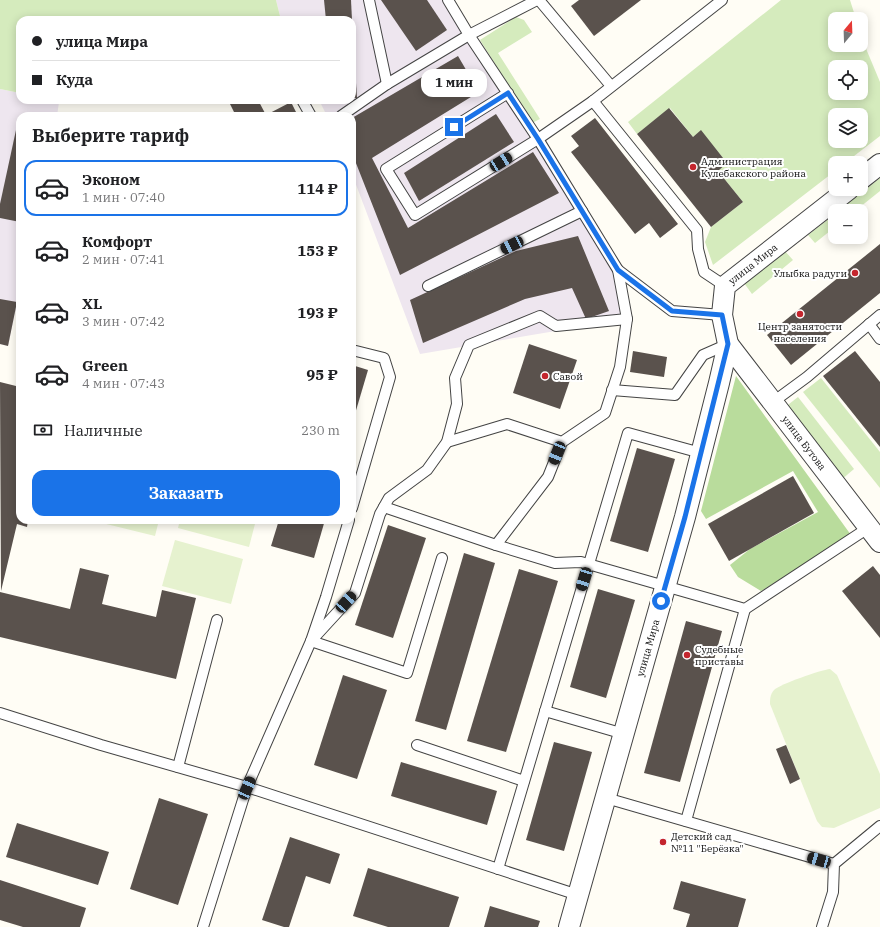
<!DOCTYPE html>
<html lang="ru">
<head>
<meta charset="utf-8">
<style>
	:root { --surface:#fff; --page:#f6f6f6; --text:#202124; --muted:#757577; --line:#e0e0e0; --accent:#1a73e8 }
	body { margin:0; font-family:"IBM Plex Serif",serif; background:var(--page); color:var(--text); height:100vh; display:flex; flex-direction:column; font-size:15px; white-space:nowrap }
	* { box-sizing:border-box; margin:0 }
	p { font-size:13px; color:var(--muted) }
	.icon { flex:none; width:22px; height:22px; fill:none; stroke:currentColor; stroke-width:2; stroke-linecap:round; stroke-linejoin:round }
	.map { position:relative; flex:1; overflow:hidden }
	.panel { position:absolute; left:16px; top:112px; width:340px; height:412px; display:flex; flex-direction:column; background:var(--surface); border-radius:12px; box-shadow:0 2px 10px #0003 }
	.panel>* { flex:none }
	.top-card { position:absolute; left:16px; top:16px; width:340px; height:88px; border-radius:12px; box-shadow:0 2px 10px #0003; display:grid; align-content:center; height:88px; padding:0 16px; background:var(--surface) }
	.needle { width:26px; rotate:19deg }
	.fabs { position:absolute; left:828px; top:12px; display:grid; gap:8px }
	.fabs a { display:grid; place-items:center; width:40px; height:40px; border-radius:8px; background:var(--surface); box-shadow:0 2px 10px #0003; font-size:20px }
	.end { position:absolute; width:18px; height:18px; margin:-9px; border:5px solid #1a73e8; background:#fff; box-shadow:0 0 0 2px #fff }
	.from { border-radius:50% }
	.bubble { position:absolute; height:28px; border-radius:12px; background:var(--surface); box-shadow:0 2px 10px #0003; font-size:13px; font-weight:700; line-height:28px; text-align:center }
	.car { position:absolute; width:12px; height:24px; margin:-12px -6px; border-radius:5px; box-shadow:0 0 3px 1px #0007; background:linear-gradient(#222 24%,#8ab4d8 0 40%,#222 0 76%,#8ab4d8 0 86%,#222 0) }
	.top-card b { display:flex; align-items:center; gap:14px; height:38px; font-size:15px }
	.top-card b+b { border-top:1px solid var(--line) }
	.top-card i { width:10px; height:10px; background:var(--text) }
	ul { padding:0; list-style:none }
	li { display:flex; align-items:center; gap:12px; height:56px; margin:0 8px 6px; padding:0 8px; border:2px solid transparent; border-radius:12px }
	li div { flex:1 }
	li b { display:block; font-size:15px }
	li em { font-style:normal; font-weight:700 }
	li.on { border-color:var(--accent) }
	li>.icon { width:36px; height:36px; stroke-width:1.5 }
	h2 { padding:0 16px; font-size:18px; line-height:48px }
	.pay { display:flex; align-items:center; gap:10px; height:44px; padding:0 16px; font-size:15px }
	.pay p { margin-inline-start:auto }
	.cta { display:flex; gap:8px; margin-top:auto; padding:8px 16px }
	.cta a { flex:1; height:46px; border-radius:12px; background:var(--accent); color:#fff; font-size:16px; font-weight:700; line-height:46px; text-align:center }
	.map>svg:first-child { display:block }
	.industrial { fill:#eee6ef }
	.green { fill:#d5ebbd; fill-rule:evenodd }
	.forest { fill:#b9dc9c }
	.pitch { fill:#e6f2cf }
	.building { fill:#5a524d }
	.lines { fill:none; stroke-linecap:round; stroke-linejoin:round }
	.service-casing { stroke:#444; stroke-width:12 }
	.minor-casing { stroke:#444; stroke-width:22 }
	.service { stroke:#fff; stroke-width:10 }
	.minor { stroke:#fff; stroke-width:20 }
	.route { stroke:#1a73e8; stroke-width:5 }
	.poi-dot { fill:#c4262e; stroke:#fff; stroke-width:1.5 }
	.labels { text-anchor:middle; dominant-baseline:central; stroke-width:4; stroke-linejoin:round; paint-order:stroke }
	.poi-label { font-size:10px; fill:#111; stroke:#fff; text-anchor:start }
	.street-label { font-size:10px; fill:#111; stroke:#fff }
</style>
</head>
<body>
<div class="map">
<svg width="880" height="927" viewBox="0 0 880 927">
	<rect width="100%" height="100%" fill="#fffdf5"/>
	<g class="industrial">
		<polygon points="276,0 448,0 618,270 627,319 420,354 352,174 352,116 327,116 319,100 352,100 352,20 281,20"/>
		<polygon points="0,89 20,93 20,100 49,100 59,102 57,116 20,116 20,290 8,346 0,344"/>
	</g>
	<g class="green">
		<polygon points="0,0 276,0 281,20 20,20 20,93 0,89"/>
		<path d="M 781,0 L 850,0 L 856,19 L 835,19 L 835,45 L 861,45 L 861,34 L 867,51 L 880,82 L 880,136 L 845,163 L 835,163 L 835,171 L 713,265 L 705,242 L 711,227 L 743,202 L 718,171 L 727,163 L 701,131 L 693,137 L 670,108 L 637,134 L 628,122 ZM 835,67 L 861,67 L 861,93 L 835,93 ZM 835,115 L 861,115 L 861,141 L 835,141 Z"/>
		<polygon points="516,17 524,20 532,32 498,53 540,119 532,123 480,40"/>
		<polygon points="880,178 880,191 855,211 838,211"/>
		<polygon points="835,214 835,227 815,243 808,235"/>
		<polygon points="784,250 793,260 752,294 744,283"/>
		<polygon points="821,378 880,452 880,488 803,392"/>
		<polygon points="798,397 854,469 841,480 784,408"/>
	</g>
	<polygon class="forest" points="736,376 851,535 761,591 738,577 730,565 750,549 818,512 793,471 706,519 701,511"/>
	<g class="pitch">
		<polygon points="90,520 159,520 155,536"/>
		<polygon points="180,520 256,520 249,547 178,528"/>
		<polygon points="175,540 243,559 231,604 162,586"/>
		<path d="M 830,669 L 837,675 L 880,774 L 880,808 L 834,828 L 822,827 L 817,821 L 770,704 C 770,699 770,695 774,690 C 780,684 821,670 830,669 Z"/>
	</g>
	<g class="building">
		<polygon points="324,0 351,0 352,20 326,20"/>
		<polygon points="381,0 427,0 447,30 416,51"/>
		<polygon points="579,0 641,0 594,36 571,6"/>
		<polygon points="352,37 353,37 357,98 352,98"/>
		<polygon points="458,56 479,92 372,158 408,228 533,152 559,193 400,275 352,153 352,118"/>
		<polygon points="228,100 258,100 266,115 291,102 298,116 236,116"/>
		<polygon points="669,108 693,137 701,130 727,163 718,171 743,202 711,227 637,134"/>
		<polygon points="496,114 514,142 419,201 404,173"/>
		<polygon points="595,118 678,224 660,238 649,223 635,234 571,152 579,146 571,136"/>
		<polygon points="16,130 20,131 20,222 0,218 0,204"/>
		<polygon points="578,236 609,311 586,319 572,288 525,299 423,343 410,300 516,251"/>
		<polygon points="880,244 880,293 791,365 767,335"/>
		<polygon points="0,299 17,302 8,346 0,344"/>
		<polygon points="529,344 577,360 560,409 513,393"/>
		<polygon points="633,351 667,357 664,377 630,372"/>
		<polygon points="855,351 880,382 880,447 823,376"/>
		<polygon points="352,365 368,370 352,424"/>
		<polygon points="0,382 20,387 20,520 28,520 27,527 17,524 1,591"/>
		<polygon points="637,448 675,459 648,552 610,541"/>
		<polygon points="793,476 814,513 729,561 708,524"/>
		<polygon points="279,520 325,520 314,558 271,546"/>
		<polygon points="388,525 426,538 393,638 355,625"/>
		<polygon points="464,553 495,563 446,730 415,721"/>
		<polygon points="873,566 880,575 880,638 842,591"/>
		<polygon points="80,568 109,575 102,604 156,617 162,590 196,598 176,679 0,637 0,592 70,609"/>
		<polygon points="519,569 558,581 506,752 467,741"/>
		<polygon points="598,589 635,600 606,698 570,687"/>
		<polygon points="686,621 722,631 680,782 644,773"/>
		<polygon points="343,675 387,690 357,779 314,765"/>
		<polygon points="554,742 592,752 564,851 526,840"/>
		<polygon points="786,745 800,779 790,784 776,749"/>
		<polygon points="401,762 497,791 487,825 391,796"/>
		<polygon points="159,798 208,814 178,905 130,889"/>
		<polygon points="17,823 109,852 98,885 6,857"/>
		<polygon points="290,837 340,854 330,884 306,876 289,927 284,927 262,920"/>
		<polygon points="368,868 459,897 449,927 388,927 353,916"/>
		<polygon points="0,880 86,908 80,927 23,927 0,920"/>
		<polygon points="681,881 746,899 738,927 686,927 690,914 673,909"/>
		<polygon points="490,906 540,921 538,927 484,927"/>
	</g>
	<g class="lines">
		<defs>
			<g id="service">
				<polyline points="369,0 387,84"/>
				<polyline points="539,0 611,86"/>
				<polyline points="508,93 386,169 415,215 538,139 593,101 722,0"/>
				<polyline points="302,100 311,116"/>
				<polyline points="593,101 697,230 698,249 704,272 725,286"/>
				<polyline points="341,116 387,84 469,35 537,0"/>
				<polyline points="618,270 672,311 722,315"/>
				<polyline points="428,286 582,211"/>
				<polyline points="869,324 880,339"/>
				<polyline points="352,350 384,358 390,377 352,508"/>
				<polyline points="612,390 675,395 703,355 728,344"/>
				<polyline points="773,402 807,377 880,315"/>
				<polyline points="447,442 507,424 562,442 605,413 620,367 627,319 618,270 538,139 469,35 448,0"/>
				<polyline points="384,507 496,545 555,563 581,562 745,609 868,528"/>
				<polyline points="496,545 548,477 562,442"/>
				<polyline points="442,558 407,673 311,641 355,593 380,514 389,498 427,470 447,442 457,404 455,378 469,345 540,316 556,326 627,319"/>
				<polyline points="545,711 624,734"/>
				<polyline points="0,713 101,745 247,787 578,895"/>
				<polyline points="417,745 524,781"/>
				<polyline points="178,767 217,620"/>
				<polyline points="606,798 834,864"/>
				<polyline points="686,821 745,609"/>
				<polyline points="498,869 628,433 701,453"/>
				<polyline points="203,927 247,787 311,641 326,597 349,520"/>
				<polyline points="822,927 833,892 834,864 880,826"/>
			</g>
			<g id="minor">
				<polyline points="861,179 880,164"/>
				<polyline points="728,344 880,542"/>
				<polyline points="569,927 685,517 719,383 728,344 722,315 725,286 849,189"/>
			</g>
		</defs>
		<use href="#service" class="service-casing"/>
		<use href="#minor" class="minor-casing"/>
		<use href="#service" class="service"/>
		<use href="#minor" class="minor"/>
	</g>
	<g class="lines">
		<polyline class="route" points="454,127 508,93 538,139 618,270 672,311 722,315 728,344 685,517 661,601"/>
	</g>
	<g class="poi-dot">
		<circle cx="693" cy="167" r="4"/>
		<circle cx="855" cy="273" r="4"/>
		<circle cx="800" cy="314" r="4"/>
		<circle cx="545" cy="376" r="4"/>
		<circle cx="687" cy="655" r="4"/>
		<circle cx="663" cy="842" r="4"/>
	</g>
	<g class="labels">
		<g class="poi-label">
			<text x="701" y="161">Администрация<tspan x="701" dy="12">Кулебакского района</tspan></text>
			<text x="847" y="273" text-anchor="end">Улыбка радуги</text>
			<text x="800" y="326" text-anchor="middle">Центр занятости<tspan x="800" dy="12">населения</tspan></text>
			<text x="553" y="376">Савой</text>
			<text x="695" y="649">Судебные<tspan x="695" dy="12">приставы</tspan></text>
			<text x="671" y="836">Детский сад<tspan x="671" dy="12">№11 "Берёзка"</tspan></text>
		</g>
		<g class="street-label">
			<text transform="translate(753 264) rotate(-38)">улица Мира</text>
			<text transform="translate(804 443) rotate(53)">улица Бутова</text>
			<text transform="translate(648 648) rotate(-74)">улица Мира</text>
		</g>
	</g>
</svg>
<div class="fabs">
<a><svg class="needle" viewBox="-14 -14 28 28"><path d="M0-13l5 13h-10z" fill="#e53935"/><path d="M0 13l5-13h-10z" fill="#757577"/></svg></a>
<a><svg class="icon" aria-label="locate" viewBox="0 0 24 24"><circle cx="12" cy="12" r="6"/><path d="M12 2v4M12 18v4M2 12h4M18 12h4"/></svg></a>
<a><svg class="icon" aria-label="layers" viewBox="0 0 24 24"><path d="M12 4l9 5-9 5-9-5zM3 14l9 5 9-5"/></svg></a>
<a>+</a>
<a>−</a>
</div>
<i class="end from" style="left:661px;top:601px"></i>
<i class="end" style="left:454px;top:127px"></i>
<div class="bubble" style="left:421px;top:69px;width:66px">1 мин</div>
<i class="car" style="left:501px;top:162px;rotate:58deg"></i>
<i class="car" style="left:512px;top:245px;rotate:244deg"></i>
<i class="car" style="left:557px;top:453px;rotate:202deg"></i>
<i class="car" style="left:584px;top:579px;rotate:197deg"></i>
<i class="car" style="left:346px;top:602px;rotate:42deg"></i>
<i class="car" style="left:247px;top:788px;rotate:24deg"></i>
<i class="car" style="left:819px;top:860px;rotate:286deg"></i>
<div class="top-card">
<b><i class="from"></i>улица Мира</b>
<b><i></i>Куда</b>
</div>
<section class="panel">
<h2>Выберите тариф</h2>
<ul>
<li class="on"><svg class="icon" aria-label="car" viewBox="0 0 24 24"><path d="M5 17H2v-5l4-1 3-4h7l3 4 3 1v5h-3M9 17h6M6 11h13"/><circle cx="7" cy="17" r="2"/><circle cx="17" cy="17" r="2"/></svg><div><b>Эконом</b><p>1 мин · 07:40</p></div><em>114 ₽</em></li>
<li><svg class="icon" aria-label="car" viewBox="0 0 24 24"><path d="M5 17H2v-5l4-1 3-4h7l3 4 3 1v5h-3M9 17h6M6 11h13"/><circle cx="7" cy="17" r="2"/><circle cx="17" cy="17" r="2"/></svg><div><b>Комфорт</b><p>2 мин · 07:41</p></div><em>153 ₽</em></li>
<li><svg class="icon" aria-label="car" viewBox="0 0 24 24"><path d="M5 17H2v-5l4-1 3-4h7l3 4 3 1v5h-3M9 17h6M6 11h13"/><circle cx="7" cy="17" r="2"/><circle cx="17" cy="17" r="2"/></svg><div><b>XL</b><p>3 мин · 07:42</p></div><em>193 ₽</em></li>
<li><svg class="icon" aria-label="car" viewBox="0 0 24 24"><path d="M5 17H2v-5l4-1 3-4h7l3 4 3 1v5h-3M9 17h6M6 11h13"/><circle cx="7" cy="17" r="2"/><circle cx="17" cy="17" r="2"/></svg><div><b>Green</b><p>4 мин · 07:43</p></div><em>95 ₽</em></li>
</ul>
<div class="pay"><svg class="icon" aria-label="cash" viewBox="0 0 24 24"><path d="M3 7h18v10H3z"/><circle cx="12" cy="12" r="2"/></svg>Наличные<p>230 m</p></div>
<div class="cta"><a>Заказать</a></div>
</section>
</div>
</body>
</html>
